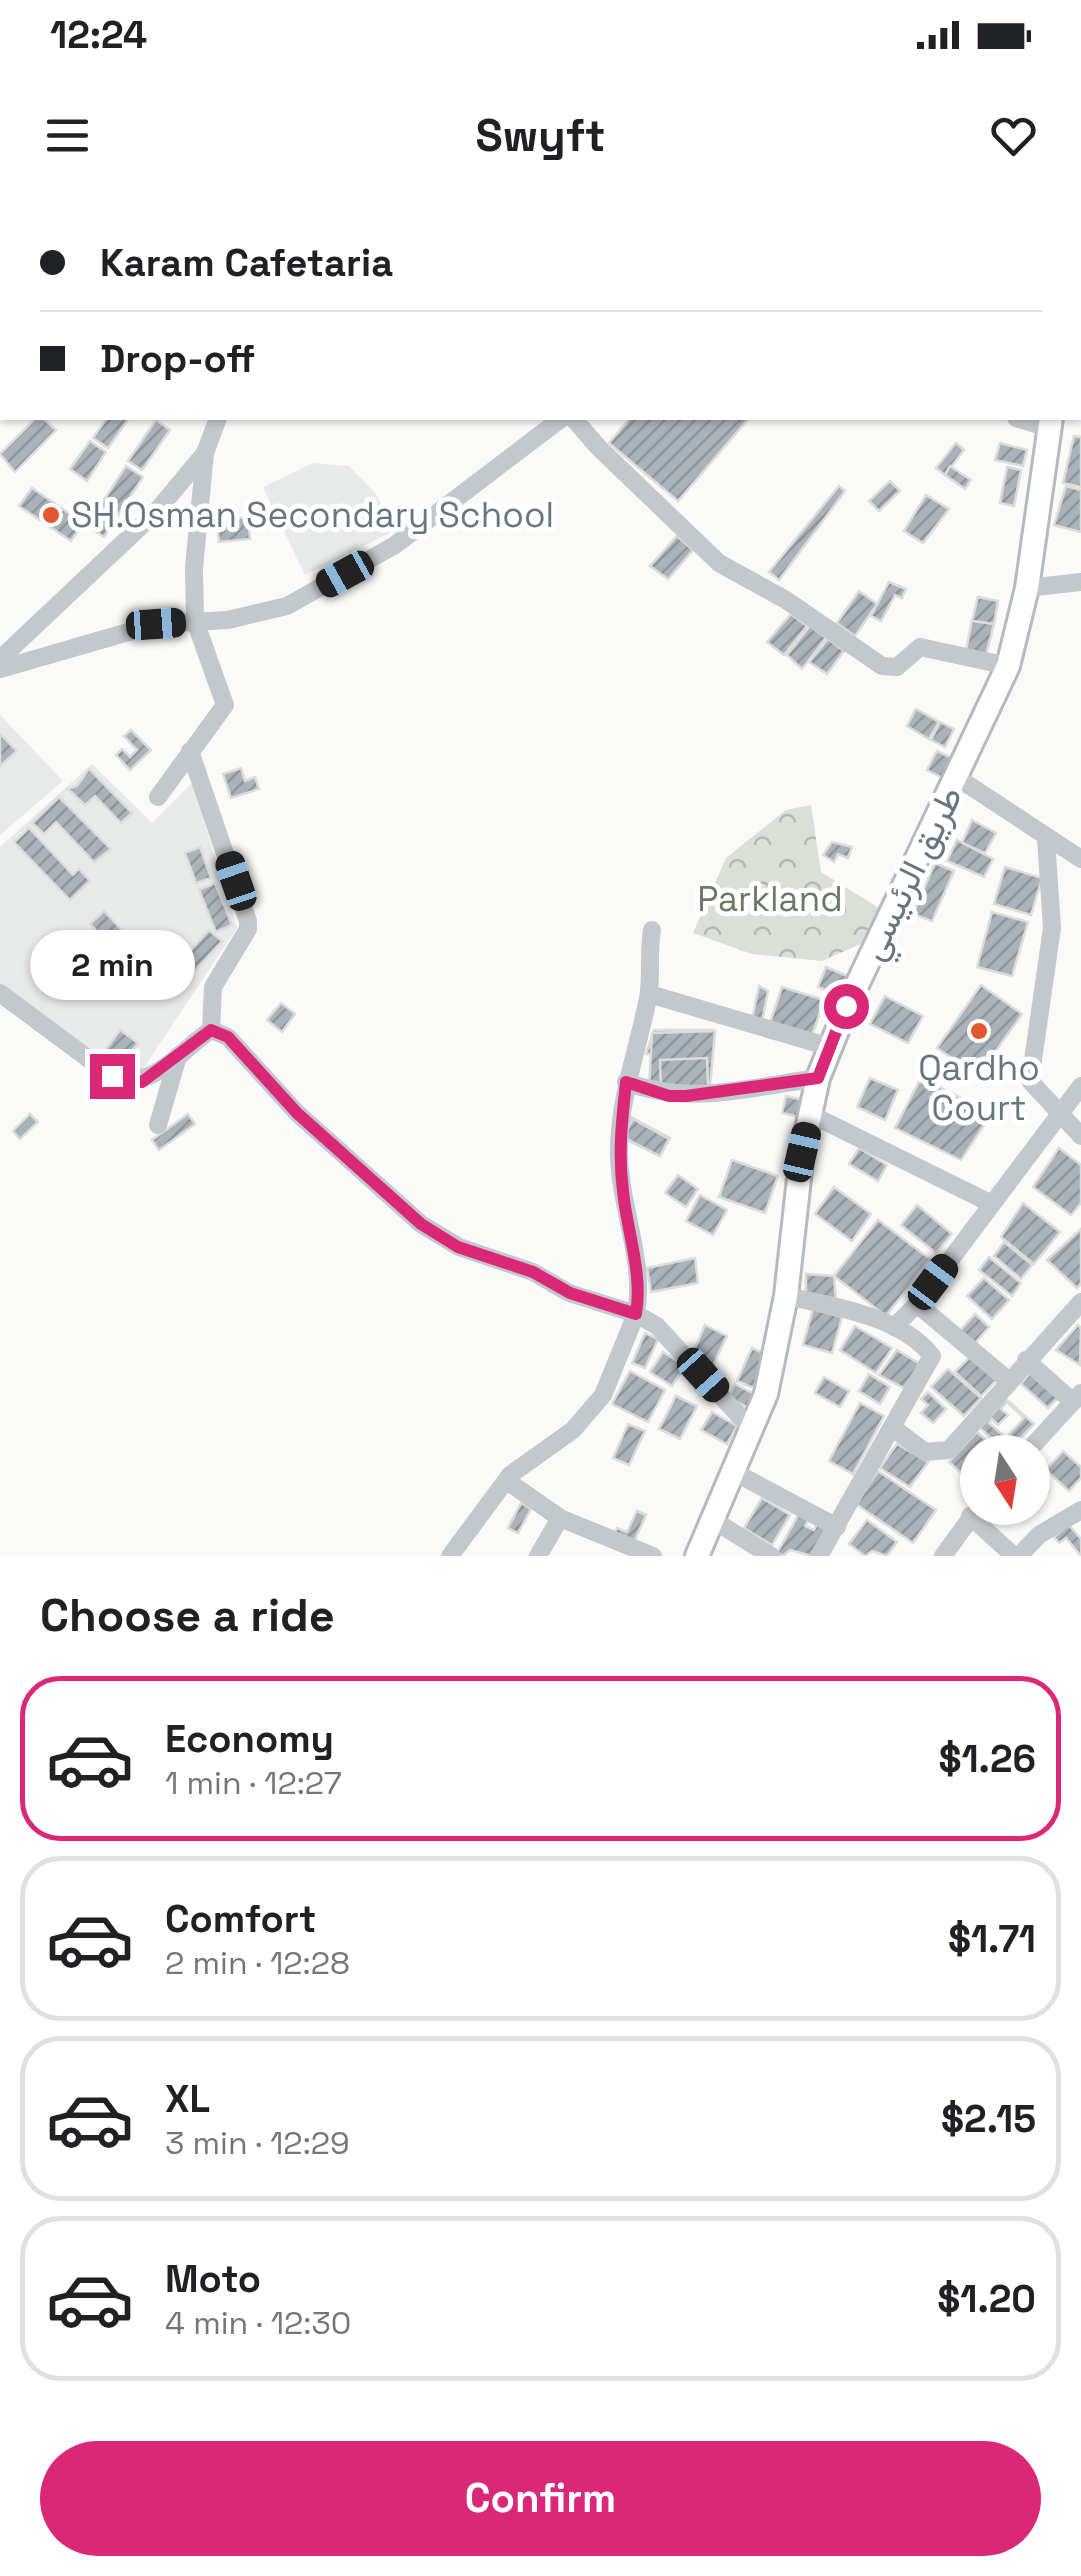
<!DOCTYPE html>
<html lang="en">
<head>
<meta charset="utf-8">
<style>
	:root { --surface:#fff; --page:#f2f2f2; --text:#202124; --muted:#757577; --line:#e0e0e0; --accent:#db2777 }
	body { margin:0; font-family:"Space Grotesk",Vazirmatn,sans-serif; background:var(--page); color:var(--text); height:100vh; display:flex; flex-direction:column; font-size:38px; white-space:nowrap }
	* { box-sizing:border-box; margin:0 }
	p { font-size:32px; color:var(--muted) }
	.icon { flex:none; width:55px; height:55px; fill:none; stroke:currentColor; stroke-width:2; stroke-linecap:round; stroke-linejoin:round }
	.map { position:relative; height:1356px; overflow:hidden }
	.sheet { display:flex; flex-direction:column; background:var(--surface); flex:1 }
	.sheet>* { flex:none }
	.top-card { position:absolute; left:0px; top:0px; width:1082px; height:220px; box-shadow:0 2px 8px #0004; display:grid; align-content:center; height:220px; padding:0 40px; background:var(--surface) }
	.needle { width:65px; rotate:168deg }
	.controls { position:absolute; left:960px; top:1235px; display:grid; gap:20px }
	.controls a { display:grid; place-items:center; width:90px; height:90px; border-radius:50%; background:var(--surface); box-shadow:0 2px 8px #0004; font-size:50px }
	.end { position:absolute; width:45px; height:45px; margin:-22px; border:12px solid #db2777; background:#fff; box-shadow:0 0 0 5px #fff }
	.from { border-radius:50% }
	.bubble { position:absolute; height:70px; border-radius:35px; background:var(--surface); box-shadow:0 2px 8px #0004; font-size:32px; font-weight:800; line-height:70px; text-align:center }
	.car { position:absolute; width:30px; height:60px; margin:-30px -15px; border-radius:12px; box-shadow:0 0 8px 2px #0007; background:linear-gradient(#222 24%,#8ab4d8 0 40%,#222 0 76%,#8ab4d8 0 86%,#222 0) }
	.top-card b { display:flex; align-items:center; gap:35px; height:95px; font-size:38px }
	.top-card b+b { border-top:2px solid var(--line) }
	.top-card i { width:25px; height:25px; background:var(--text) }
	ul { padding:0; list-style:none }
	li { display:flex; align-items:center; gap:30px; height:165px; margin:0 20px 15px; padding:0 20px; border:5px solid var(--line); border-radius:40px }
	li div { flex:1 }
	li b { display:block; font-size:38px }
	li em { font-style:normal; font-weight:800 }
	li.selected { border-color:var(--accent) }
	li>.icon { width:90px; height:90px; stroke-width:1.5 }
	h2 { padding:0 40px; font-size:45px; line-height:120px }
	.primary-button { display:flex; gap:20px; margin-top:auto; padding:20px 40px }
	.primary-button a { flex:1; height:115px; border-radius:60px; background:var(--accent); color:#fff; font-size:40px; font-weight:800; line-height:115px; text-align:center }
	.status { display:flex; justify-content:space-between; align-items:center; height:70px; padding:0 50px; background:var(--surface); direction:ltr }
	.status svg { height:28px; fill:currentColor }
	header { display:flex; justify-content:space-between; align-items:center; height:130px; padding:0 40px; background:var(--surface); font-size:45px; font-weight:800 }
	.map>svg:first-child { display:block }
	.built { fill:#e8e9e9 }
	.park { fill:url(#park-crowns) }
	.building { fill:url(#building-hatch); stroke:#dcdcda; stroke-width:2.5; fill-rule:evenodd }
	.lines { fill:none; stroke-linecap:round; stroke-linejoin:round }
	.major-casing { stroke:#b5babe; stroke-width:28 }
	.minor { stroke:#c3c8cc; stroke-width:18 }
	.major { stroke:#fff; stroke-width:22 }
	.route { stroke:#db2777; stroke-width:12 }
	.poi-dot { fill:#e4572e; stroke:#fff; stroke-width:4 }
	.labels { text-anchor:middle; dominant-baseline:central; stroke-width:10; stroke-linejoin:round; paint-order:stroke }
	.poi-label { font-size:35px; fill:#657683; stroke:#fff; text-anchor:start }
	.street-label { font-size:35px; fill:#657683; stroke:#fff }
	.park-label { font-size:35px; fill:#687a64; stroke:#fff }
</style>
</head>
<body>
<div class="status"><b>12:24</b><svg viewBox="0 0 49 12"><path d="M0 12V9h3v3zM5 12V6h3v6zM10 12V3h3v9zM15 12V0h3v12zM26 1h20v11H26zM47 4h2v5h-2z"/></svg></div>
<header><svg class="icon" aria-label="menu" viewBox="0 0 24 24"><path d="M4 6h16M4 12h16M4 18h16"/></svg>Swyft<svg class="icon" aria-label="heart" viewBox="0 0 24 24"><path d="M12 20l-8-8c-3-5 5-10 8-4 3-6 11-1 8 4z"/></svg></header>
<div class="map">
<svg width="1081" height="1356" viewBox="0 0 1081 1356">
	<defs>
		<pattern id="park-crowns" width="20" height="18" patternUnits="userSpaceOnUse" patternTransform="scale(2.5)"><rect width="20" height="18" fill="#dadfd7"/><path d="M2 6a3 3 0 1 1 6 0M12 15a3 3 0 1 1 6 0" fill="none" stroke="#b4b9b4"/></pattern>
		<pattern id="building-hatch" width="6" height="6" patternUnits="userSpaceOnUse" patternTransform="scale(2.5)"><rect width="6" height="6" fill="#aab3b9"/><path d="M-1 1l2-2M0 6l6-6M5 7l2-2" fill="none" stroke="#8e969c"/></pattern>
	</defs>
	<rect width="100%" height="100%" fill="#fafaf8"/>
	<g class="built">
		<polygon points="313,263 349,266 376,294 394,331 305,375 263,287"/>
		<polygon points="0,515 63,581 0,635"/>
		<polygon points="92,564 152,623 192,583 237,728 138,876 119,872 0,786 0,647"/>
	</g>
	<polygon class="park" points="811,605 821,672 879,708 865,742 822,761 752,754 693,733 726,658 786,610"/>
	<g class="building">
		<polygon points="36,218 43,218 56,230 15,272 0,254"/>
		<polygon points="107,218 129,218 108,248 93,238"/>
		<polygon points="630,218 749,218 678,301 609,243"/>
		<polygon points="156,220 170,230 142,270 128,261"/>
		<polygon points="1074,236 1081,237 1081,287 1063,283"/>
		<polygon points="90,241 106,252 87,281 70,269"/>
		<polygon points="956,243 964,250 945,275 936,268"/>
		<polygon points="1000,243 1027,250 1023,266 995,260"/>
		<polygon points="126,266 143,277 104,337 87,326"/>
		<polygon points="950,266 971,280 965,289 945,275"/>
		<polygon points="1007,267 1021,270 1014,306 1000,303"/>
		<polygon points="890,281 900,291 879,311 869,301"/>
		<polygon points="839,286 845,291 779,380 769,372"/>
		<polygon points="1066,286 1081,290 1081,332 1054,325"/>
		<polygon points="32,288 83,323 71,341 19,306"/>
		<polygon points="926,295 949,309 923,343 904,331"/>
		<polygon points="248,317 250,339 219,342 217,320"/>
		<polygon points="677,336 693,350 668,379 650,366"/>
		<polygon points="889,382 906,389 902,398 895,395 881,421 871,416"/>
		<polygon points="859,391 877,404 855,436 837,423"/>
		<polygon points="978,397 998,401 994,424 972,421"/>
		<polygon points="791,414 807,426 784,455 767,442"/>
		<polygon points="972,421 994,424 986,455 966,450"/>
		<polygon points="810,426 826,438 802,469 787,455"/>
		<polygon points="828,439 844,451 827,474 809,462"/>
		<polygon points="916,509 939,522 929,539 907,526"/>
		<polygon points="940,522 954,529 945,547 931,540"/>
		<polygon points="131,530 151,550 130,570 116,555 122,549 130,557 137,550 124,536"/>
		<polygon points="0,534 17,551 0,566"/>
		<polygon points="937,551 952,558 943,578 927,570"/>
		<polygon points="241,568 245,581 255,577 259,589 231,598 223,574"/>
		<polygon points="89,569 132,613 121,623 95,596 85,605 68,589 77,586"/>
		<polygon points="59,597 111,649 94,662 56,622 44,634 32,623"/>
		<polygon points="972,620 996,633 985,653 962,643"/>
		<polygon points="29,628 73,675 79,669 90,681 70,700 14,642"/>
		<polygon points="957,640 993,659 984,677 947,661"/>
		<polygon points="832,642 852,647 848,658 838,654 834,662 823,655"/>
		<polygon points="200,647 211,678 196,683 185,653"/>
		<polygon points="935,663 954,671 932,721 913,714"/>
		<polygon points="1005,667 1042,678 1031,715 994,704"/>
		<polygon points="215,683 232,725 216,732 199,690"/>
		<polygon points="104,711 131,740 118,753 90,724"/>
		<polygon points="992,712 1028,722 1012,776 977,767"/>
		<polygon points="209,730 222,741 193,773 180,762"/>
		<polygon points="826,767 847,776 839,795 818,787"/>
		<polygon points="981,785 1022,814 978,876 937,848"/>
		<polygon points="759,786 768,791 762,821 752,819"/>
		<polygon points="782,787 824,800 812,836 770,823"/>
		<polygon points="885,796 923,816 908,843 870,824"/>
		<polygon points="281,803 295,814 282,832 267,820"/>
		<polygon points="120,830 138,843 119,869 101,856"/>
		<polygon points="654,830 712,830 712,853 646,854"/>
		<polygon points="715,831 710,888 649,887 652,833"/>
		<polygon points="707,858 708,886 661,888 660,860"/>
		<polygon points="870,878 898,890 885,920 857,907"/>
		<polygon points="921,878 992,913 961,960 895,928"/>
		<polygon points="786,896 803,900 799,917 782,913"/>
		<polygon points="30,914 38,922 20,939 13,931"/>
		<polygon points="188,914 195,924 159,950 152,940"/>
		<polygon points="631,917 670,938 660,956 621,937"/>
		<polygon points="633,919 669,939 660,956 623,937"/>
		<polygon points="859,948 887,965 878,981 849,964"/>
		<polygon points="1059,948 1081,965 1081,1003 1071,1015 1033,987"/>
		<polygon points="732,960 778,976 765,1013 719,997"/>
		<polygon points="678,975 698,989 686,1007 665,993"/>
		<polygon points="834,987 871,1014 852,1041 815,1014"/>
		<polygon points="700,995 727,1010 713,1035 686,1021"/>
		<polygon points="1023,1003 1060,1032 1034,1064 1001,1037"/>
		<polygon points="917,1005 952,1034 936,1053 901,1025"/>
		<polygon points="878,1020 930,1059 886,1116 834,1076"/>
		<polygon points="1081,1029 1081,1084 1077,1088 1047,1060"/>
		<polygon points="1004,1042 1032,1065 1021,1079 994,1056"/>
		<polygon points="989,1057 1021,1083 1012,1096 979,1070"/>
		<polygon points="695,1058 698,1083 651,1092 647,1068"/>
		<polygon points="806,1074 834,1076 836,1101 806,1096"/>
		<polygon points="984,1078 1009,1100 992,1119 967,1096"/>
		<polygon points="813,1109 842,1117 832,1153 803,1145"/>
		<polygon points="975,1114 989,1127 974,1144 960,1131"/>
		<polygon points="705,1125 727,1136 711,1169 692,1155"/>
		<polygon points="1078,1125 1081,1128 1080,1165 1056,1150"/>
		<polygon points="855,1126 892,1148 876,1173 840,1150"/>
		<polygon points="645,1133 658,1139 645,1168 632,1163"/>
		<polygon points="752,1148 770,1156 756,1189 737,1181"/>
		<polygon points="897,1150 920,1164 904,1188 879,1175"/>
		<polygon points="663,1152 685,1166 672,1186 650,1172"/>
		<polygon points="973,1154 998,1178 981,1196 955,1172"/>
		<polygon points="948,1169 981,1198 964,1216 931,1187"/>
		<polygon points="630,1171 665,1190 648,1222 612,1204"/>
		<polygon points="1032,1171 1060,1196 1048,1208 1021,1184"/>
		<polygon points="869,1174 890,1187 880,1204 859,1191"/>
		<polygon points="824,1177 849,1191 840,1207 815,1193"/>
		<polygon points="735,1184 754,1194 747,1207 728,1198"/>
		<polygon points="928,1192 946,1209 933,1223 921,1213 928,1205 921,1199"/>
		<polygon points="676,1196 697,1206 680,1239 659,1229"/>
		<path d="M 1006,1199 L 1034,1224 L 1007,1252 L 980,1228 ZM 1007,1202 L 1024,1218 L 1006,1238 L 989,1223 L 992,1219 L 998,1225 L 1008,1215 L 1001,1209 Z"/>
		<polygon points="860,1203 884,1216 853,1274 829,1261"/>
		<polygon points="712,1212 737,1226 727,1244 701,1230"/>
		<polygon points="628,1224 645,1231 629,1265 613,1258"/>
		<polygon points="977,1232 1000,1252 978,1252 978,1288 949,1262"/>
		<polygon points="897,1244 928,1262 910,1287 880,1268"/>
		<polygon points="1063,1251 1081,1267 1081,1278 1069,1291 1046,1270"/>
		<polygon points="878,1271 936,1310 913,1343 856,1304"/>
		<polygon points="762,1298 790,1315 772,1345 744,1328"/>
		<polygon points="521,1303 531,1309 518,1333 508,1328"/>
		<polygon points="637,1311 646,1315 633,1344 613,1335 617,1328 627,1332"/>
		<polygon points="799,1314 809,1319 805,1326 814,1330 817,1324 827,1328 812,1356 790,1350 783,1356 777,1353"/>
		<polygon points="867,1320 897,1342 887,1356 872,1351 865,1356 849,1344"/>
		<polygon points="1069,1325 1081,1339 1081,1356 1066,1338 1059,1343 1054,1337"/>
	</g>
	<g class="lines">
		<defs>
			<g id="major">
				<polyline points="1079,2 1079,0"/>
				<polyline points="697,1356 766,1194 786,1096 802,952 818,878 847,806 1008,466 1027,388 1051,218"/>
			</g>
		</defs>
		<use href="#major" class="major-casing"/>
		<g class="minor">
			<polyline points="488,0 495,2"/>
			<polyline points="685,0 686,2"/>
			<polyline points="731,0 844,2"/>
			<polyline points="305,2 308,0"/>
			<polyline points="550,2 562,0"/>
			<polyline points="0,184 2,182"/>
			<polyline points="1080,193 1081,193"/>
			<polyline points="573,218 599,248 719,363 786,400 882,466 897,467 920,447 1008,466"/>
			<polyline points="1016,218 1050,228"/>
			<polyline points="1027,388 1081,382"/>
			<polyline points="0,459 156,312 205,253 218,218"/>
			<polyline points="0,469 156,424 228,420 287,406 395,345 562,218"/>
			<polyline points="190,551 248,721 248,729 213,787 211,830"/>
			<polyline points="958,578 1081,659"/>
			<polyline points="158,597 225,505 195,421 194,368 205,253"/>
			<polyline points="1046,639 1052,728 1030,881 1081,936"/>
			<path d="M 652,730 C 648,752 652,777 648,798 C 638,849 620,896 619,948 C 618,1004 646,1060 636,1114 L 657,1126 L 753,1231"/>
			<path d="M 0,793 L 113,877 C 155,890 178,852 211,830 L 228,837 L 297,913 L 421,1024 L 459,1047 L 533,1072 L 569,1093 L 636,1114 L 603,1195 L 573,1230 L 510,1275 L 450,1356"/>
			<polyline points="649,794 830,847"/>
			<path d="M 626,882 C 689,906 752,887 818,878"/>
			<polyline points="810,914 992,1004"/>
			<polyline points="158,925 178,856"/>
			<path d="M 786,1096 C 832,1106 901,1116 932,1156 L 819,1356"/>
			<polyline points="917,1104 1009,1181"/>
			<polyline points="894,1127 917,1104 1081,886"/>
			<polyline points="1026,1160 1073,1202"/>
			<polyline points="892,1227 925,1252 949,1250 1081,1102"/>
			<polyline points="1027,1252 1081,1193"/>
			<polyline points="734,1272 837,1327"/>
			<polyline points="507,1281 560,1318"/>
			<polyline points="970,1316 1014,1356"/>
			<polyline points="713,1320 771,1356"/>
			<polyline points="538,1356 560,1318 653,1356"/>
			<polyline points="943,1356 978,1308"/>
			<polyline points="1019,1356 1039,1335 1081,1310"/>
		</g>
		<use href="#major" class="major"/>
	</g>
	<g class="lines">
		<path class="route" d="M 112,876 L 142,882 L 211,830 L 228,837 L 297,913 L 421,1024 L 458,1047 L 533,1072 L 570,1093 L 636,1114 C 643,1073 627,1032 623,991 C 618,954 622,919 626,882 L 669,896 L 686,896 L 818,878 L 846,806"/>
	</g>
	<g class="poi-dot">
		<circle cx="51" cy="315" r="10"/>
		<circle cx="979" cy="831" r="10"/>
	</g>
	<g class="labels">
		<g class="poi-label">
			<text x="71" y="315">SH.Osman Secondary School</text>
			<text x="979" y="868" text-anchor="middle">Qardho<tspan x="979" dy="40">Court</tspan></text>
		</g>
		<g class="street-label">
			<text transform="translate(911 673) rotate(-64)">طريق الرئيسي</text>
		</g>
		<g class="park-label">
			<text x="770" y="699">Parkland</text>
		</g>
	</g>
</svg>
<div class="controls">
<a><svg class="needle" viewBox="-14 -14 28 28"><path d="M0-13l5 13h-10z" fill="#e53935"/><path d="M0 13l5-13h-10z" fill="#757577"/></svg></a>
</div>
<i class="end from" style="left:846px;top:806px"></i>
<i class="end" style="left:112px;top:876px"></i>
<div class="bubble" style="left:30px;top:730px;width:165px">2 min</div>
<i class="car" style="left:345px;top:374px;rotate:241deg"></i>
<i class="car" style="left:156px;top:424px;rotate:86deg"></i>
<i class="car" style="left:236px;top:681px;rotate:341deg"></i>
<i class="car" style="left:802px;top:952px;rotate:13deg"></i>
<i class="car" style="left:933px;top:1082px;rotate:37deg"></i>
<i class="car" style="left:703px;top:1175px;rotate:138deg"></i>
<div class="top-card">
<b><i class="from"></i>Karam Cafetaria</b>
<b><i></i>Drop-off</b>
</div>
</div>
<section class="sheet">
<h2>Choose a ride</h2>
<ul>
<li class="selected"><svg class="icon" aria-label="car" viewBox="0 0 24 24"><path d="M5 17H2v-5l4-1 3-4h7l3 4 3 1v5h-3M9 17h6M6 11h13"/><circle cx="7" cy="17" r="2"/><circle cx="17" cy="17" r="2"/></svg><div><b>Economy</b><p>1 min · 12:27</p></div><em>$1.26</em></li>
<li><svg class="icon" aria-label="car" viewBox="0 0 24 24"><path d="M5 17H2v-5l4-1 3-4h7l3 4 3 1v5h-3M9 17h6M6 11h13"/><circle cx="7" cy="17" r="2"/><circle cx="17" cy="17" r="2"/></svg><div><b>Comfort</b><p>2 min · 12:28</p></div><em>$1.71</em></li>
<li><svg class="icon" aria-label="car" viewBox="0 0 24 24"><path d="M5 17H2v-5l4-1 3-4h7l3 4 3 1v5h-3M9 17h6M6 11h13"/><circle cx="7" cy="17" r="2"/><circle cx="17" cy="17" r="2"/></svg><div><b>XL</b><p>3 min · 12:29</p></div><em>$2.15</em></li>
<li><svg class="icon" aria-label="car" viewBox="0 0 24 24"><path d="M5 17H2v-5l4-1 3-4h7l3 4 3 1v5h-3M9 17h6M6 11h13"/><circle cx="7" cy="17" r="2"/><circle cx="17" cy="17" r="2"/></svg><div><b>Moto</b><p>4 min · 12:30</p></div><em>$1.20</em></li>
</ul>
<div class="primary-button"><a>Confirm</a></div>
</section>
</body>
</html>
